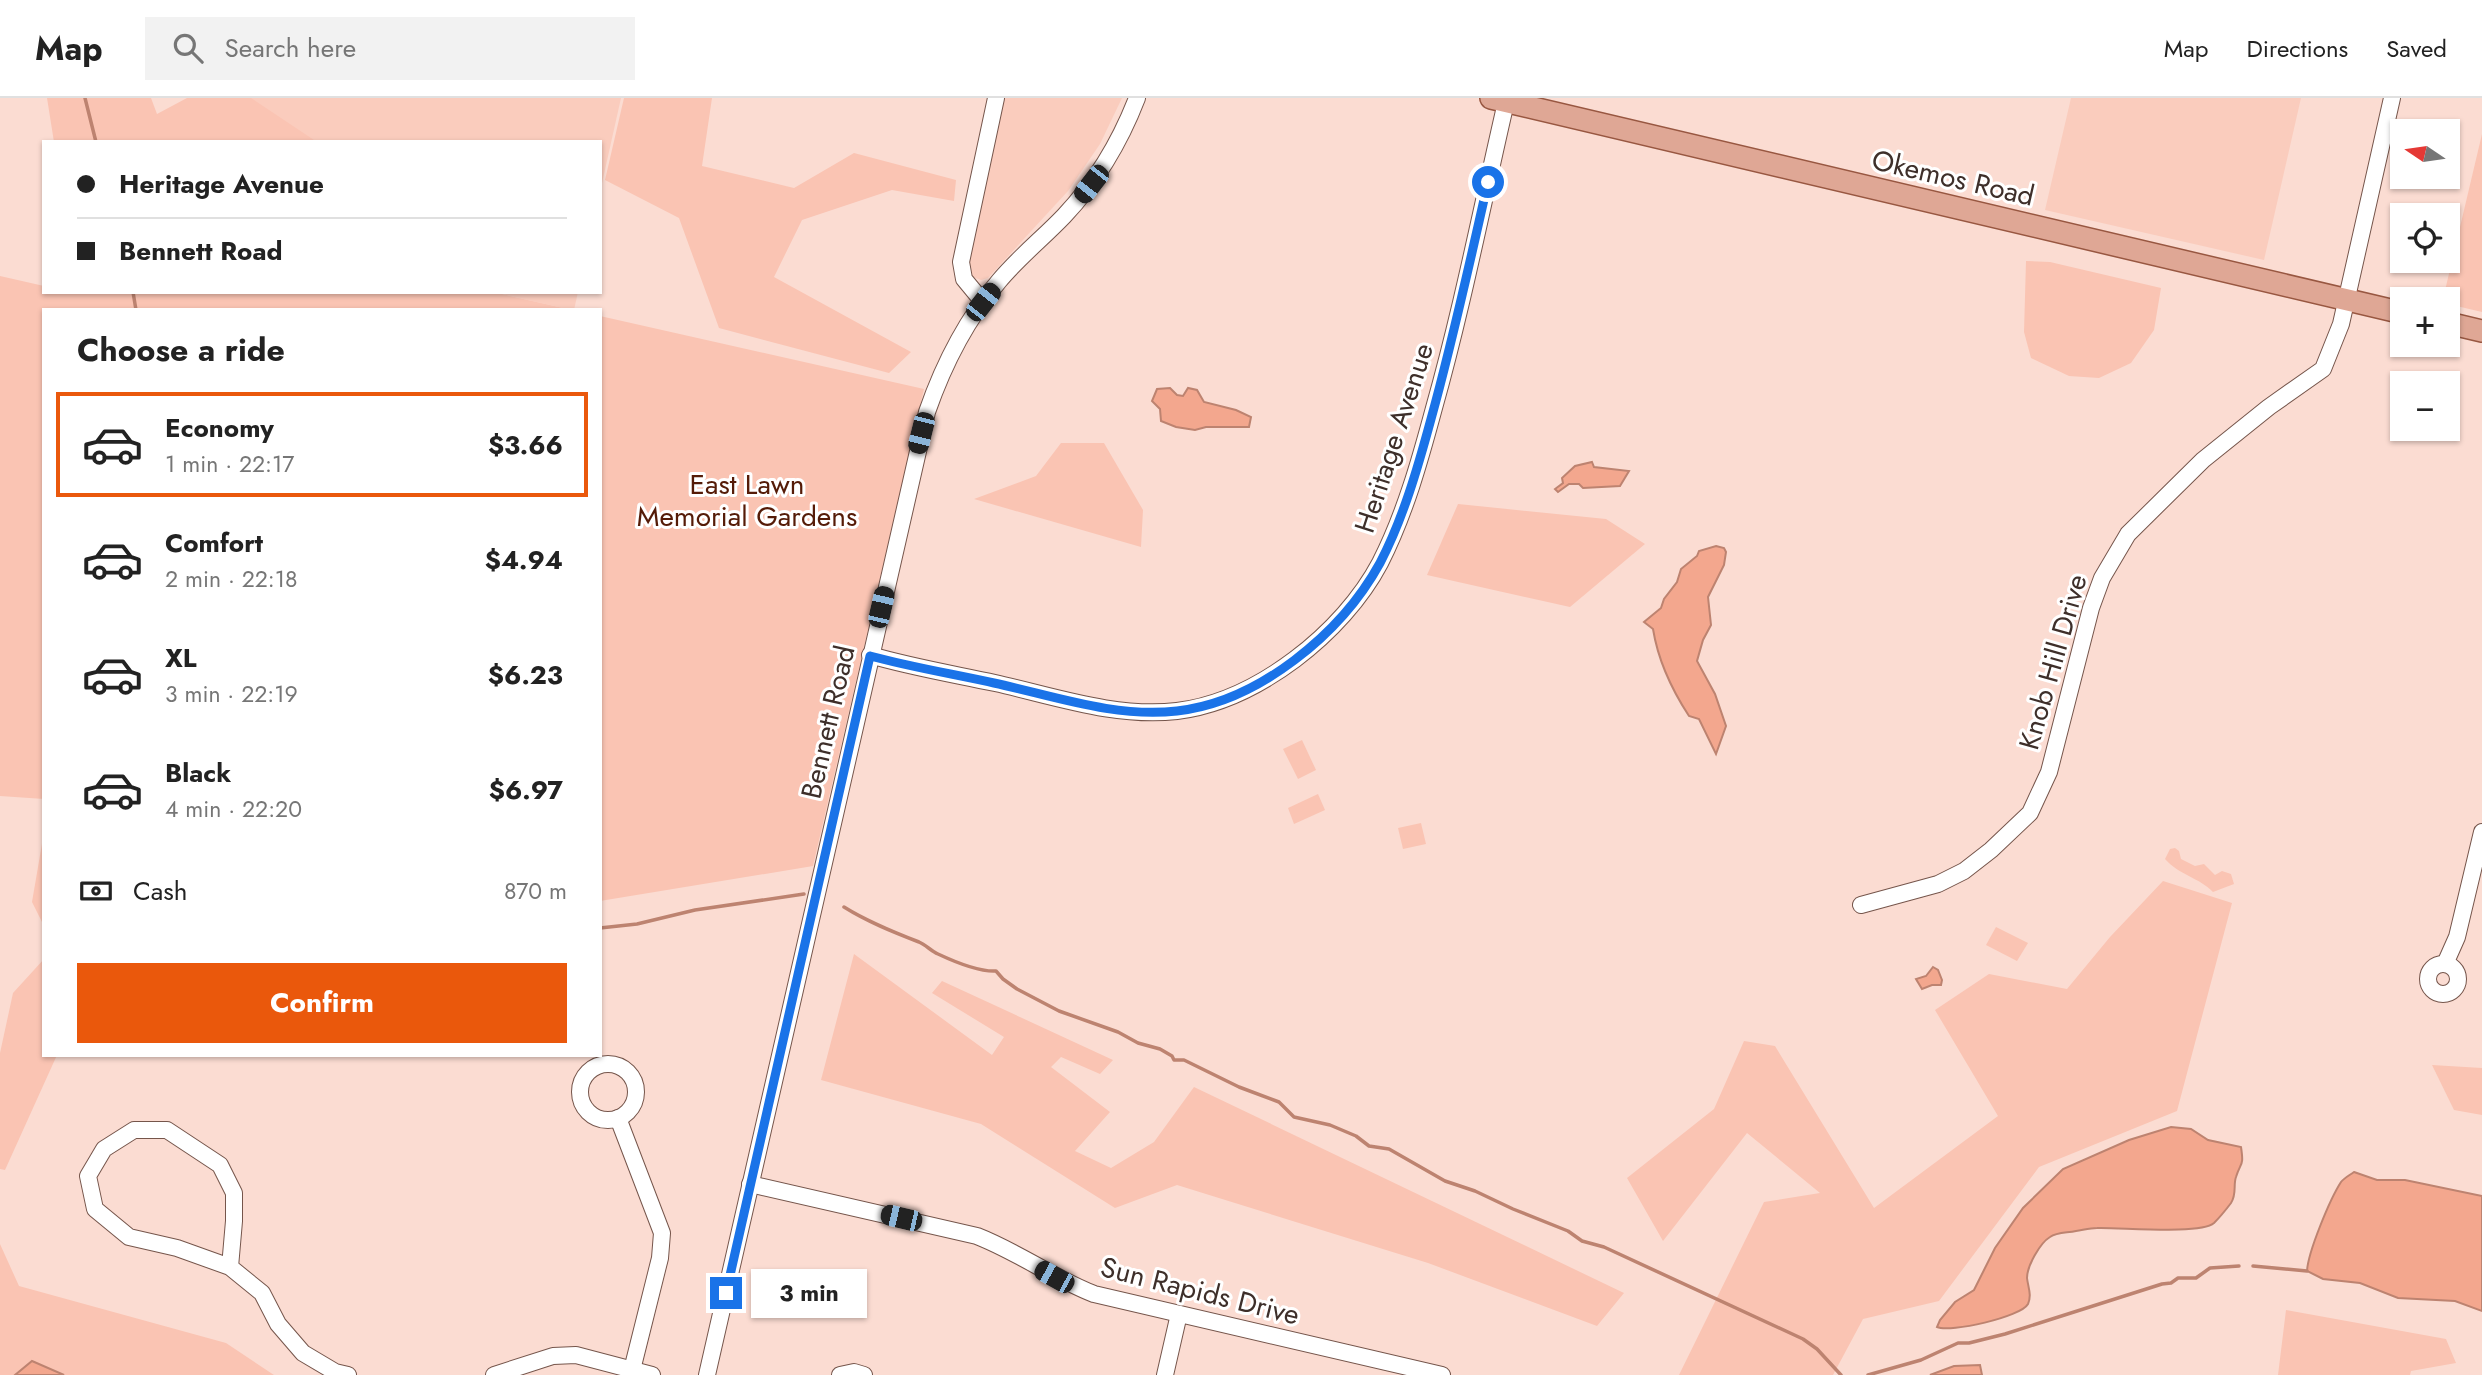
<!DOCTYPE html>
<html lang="en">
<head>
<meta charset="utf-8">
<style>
	:root { --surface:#fff; --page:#f2f2f2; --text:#222; --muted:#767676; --line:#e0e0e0; --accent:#ea580c }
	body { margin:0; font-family:Jost,sans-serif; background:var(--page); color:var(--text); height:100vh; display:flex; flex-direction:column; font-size:26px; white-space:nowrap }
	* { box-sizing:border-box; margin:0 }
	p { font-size:23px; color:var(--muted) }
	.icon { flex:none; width:38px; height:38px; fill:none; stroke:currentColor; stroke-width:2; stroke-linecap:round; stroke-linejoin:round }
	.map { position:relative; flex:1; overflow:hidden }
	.sheet { position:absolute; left:42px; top:210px; width:560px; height:749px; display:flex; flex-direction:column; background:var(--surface); border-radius:0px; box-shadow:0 2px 5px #0004 }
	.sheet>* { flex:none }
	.top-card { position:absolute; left:42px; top:42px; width:560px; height:154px; border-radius:0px; box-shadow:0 2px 5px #0004; display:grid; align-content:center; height:154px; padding:0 35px; background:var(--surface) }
	.needle { width:46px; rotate:283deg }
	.controls { position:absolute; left:2390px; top:21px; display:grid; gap:14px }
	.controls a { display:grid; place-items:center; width:70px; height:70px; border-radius:0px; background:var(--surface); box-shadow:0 2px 5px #0004; font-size:35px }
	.end { position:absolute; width:32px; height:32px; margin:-16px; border:9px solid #1a73e8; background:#fff; box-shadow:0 0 0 4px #fff }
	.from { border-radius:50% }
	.bubble { position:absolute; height:49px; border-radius:0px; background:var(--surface); box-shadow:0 2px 5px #0004; font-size:23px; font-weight:700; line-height:49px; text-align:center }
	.car { position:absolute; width:21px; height:42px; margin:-21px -10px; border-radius:9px; box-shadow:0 0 5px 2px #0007; background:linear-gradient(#222 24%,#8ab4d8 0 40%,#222 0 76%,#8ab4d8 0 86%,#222 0) }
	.top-card b { display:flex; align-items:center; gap:24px; height:66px; font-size:26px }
	.top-card b+b { border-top:2px solid var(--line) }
	.top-card i { width:18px; height:18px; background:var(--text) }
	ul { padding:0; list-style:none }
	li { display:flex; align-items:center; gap:21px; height:105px; margin:0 14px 10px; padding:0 21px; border:4px solid transparent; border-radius:0px }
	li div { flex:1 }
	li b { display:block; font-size:26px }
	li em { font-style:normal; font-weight:700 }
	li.selected { border-color:var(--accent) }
	li>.icon { width:63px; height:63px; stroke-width:1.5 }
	h2 { padding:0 35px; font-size:32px; line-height:84px }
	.pay { display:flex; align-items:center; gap:18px; height:77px; padding:0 35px; font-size:26px }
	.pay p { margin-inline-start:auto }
	.cta { display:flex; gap:14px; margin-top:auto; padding:14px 35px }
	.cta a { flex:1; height:80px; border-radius:0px; background:var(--accent); color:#fff; font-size:28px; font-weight:700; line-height:80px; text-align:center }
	header { display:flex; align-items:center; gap:42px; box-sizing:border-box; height:98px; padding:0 35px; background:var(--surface); border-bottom:2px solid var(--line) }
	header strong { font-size:33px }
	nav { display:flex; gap:38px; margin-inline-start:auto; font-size:24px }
	.search { width:490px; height:63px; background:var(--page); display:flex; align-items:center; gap:18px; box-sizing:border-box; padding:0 24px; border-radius:0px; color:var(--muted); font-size:26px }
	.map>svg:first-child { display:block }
	.built { fill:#faccbd }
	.green { fill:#fac4b3 }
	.water { fill:#f3a78e; stroke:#bd8370; stroke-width:2 }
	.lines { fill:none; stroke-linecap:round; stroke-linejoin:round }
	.stream { stroke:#bd8370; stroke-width:3.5 }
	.minor-casing { stroke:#75554b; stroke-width:18 }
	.major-casing { stroke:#985741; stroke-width:24 }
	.minor { stroke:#fff; stroke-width:16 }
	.major { stroke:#dfa795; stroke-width:21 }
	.route { stroke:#1a73e8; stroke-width:9 }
	.labels { text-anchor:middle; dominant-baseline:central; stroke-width:6; stroke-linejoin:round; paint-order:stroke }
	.street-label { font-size:28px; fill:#3e2f2a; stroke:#fff }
	.park-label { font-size:28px; fill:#551b07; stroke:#fff }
</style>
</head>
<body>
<header>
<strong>Map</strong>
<div class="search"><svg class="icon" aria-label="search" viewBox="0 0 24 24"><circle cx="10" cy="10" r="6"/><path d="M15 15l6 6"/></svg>Search here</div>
<nav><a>Map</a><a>Directions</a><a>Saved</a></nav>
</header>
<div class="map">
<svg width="2482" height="1277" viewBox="0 0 2482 1277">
	<rect width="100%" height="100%" fill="#fbdcd2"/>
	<g class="built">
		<polygon points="229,0 621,0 600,94 600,44 219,44"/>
		<polygon points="1003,0 1122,0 1100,46 1068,93 988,180 981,182 973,179 968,173 969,158"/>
		<polygon points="2071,0 2301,0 2264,162 2045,112"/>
		<polygon points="493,194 578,194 574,212 572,212"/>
	</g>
	<g class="green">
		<polygon points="47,0 151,0 157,16 187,0 251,0 317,44 54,44"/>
		<polygon points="624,0 712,0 702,68 794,90 854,55 956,82 954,103 892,92 802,122 774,179 911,254 889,275 719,230 679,120 605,82"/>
		<polygon points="2482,36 2482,214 2448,206 2448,201 2443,201"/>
		<polygon points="2026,163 2050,164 2161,190 2154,232 2131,265 2099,280 2069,278 2031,260 2024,234"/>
		<polygon points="0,178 44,188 44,194 493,194 572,212 44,212 44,701 0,698"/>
		<polygon points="600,218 924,291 813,768 600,803"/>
		<polygon points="1061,345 1104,345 1143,412 1141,449 974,401 1036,378"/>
		<polygon points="1458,406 1606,421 1645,446 1570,509 1427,477"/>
		<polygon points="1302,642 1316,672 1298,681 1283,651"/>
		<polygon points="1318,696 1325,712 1294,726 1288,710"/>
		<polygon points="1421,725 1426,746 1403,751 1398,730"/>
		<polygon points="44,734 44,828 32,804"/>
		<path d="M 2175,750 L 2179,753 L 2181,761 L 2195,768 L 2204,766 L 2215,777 L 2222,773 L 2231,776 L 2234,786 L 2213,794 C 2200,780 2179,777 2165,761 L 2170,751 Z"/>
		<polygon points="2163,783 2232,805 2177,1013 2039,1069 1939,1203 1863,1221 1833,1277 1679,1277 1764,1104 1820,1095 1747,1035 1663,1143 1627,1080 1714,1011 1744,943 1775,948 1874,1110 1998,1018 1935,912 1989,876 2067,891 2110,839"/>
		<polygon points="1996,829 2028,845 2017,863 1986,847"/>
		<polygon points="854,856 992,957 1004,939 932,895 942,883 1113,962 1100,976 1061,959 1051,969 1110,1014 1075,1053 1111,1070 1154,1044 1194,989 1624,1195 1597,1228 1428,1165 1177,1087 1115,1110 981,1026 821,982"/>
		<polygon points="44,861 44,957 57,957 5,1072 0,1071 0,955 13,895"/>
		<polygon points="2432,967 2482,970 2482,1017 2454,1012"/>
		<polygon points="0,1146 19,1188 226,1245 274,1277 64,1277 32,1263 15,1277 0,1277"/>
		<polygon points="2286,1212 2446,1241 2456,1265 2411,1273 2410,1277 2278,1277"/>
	</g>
	<g class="water">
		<polygon points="1170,290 1177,297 1183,298 1188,290 1197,292 1204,304 1236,312 1251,319 1249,329 1206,329 1195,332 1176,329 1161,323 1160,311 1152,303 1157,291"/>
		<polygon points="1592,364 1594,369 1629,373 1620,388 1583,390 1579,386 1569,386 1558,394 1555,391 1563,385 1562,380 1575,368"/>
		<path d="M 1716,448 L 1724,450 L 1726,454 L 1724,467 L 1708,499 L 1711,527 L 1703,542 L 1697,563 L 1715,596 L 1726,628 L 1716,656 L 1699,621 L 1689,618 C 1672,592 1658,562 1653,531 L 1644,524 L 1661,510 L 1664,501 L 1677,484 L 1681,471 L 1697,458 L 1699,453 Z"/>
		<polygon points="1933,869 1938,872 1942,882 1941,887 1932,887 1922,891 1916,881 1926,878"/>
		<path d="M 2171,1029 L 2191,1031 L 2208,1042 L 2241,1049 C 2244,1069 2241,1063 2236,1079 C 2233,1087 2237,1096 2231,1105 C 2228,1109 2217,1122 2214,1125 C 2200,1137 2119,1129 2097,1130 C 2090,1130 2083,1132 2076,1133 C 2067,1135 2057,1134 2050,1139 C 2040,1145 2027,1168 2027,1180 C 2028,1189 2032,1197 2028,1206 C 2021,1219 1950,1235 1937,1229 L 1940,1222 L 1955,1204 L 1974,1192 L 1995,1150 L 2023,1110 L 2063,1071 L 2129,1042 Z"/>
		<path d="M 2354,1074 L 2377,1082 L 2405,1082 L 2482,1098 L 2482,1213 L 2455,1203 L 2398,1200 L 2360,1185 L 2323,1181 L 2307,1173 C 2308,1154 2330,1101 2341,1084 C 2344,1080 2350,1077 2354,1074 Z"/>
		<polygon points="32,1263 64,1277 15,1277"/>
		<polygon points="1980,1267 1982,1277 1930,1277 1954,1268"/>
	</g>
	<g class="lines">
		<g class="stream">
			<polyline points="85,0 96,44"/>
			<polyline points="133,194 136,212"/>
			<path d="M 844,809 C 868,824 893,834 919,844 C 926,847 931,853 938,856 C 955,864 978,874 996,873 L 1003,881 L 1017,891 L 1059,913 L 1118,934 L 1138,945 L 1160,951 L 1172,958 L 1174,962 L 1184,962 L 1239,989 L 1279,1004 L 1294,1019 L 1330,1027 L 1356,1038 L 1369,1048 L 1389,1051 L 1445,1083 L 1475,1093 L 1513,1111 L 1568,1133 L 1582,1143 L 1604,1149 L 1803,1241 L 1817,1251 L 1841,1277"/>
			<polyline points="600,830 637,826 695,812 804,796"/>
			<polyline points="2253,1168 2307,1173"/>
			<polyline points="1868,1277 1921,1262 1958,1245 1969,1245 2005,1236 2162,1186 2171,1185 2178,1180 2196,1180 2210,1170 2239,1168"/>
		</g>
		<defs>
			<g id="minor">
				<polyline points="983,204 964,181 961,164 996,0"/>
				<path d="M 870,557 C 911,569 953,576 995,585 C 1054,598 1115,620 1177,613 C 1257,603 1343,535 1380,465 C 1405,416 1420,362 1434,310 C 1463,207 1483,103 1507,0"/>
				<polyline points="1861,807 1938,786 1964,773 1991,752 2030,715 2049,674 2091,510 2102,480 2128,436 2203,362 2269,309 2323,271 2341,226 2392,0"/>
				<polyline points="2445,866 2457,839 2482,734"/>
				<circle cx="2443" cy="881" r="15"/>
				<circle cx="608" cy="994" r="28"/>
				<polyline points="618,1020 662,1135 660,1160 632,1272"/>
				<path d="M 750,1086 L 977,1138 C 1018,1154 1053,1180 1094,1196 L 1442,1277"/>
				<polyline points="230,1169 234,1123 234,1095 220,1067 167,1032 134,1032 104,1051 88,1078 95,1111 129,1139 177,1150 230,1169 262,1195 278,1226 303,1255 335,1274 348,1277"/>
				<polyline points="494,1277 553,1258 576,1257 652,1277"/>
				<path d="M 707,1277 L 927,314 C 944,265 966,222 999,183 C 1019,159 1043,140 1064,118 C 1096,84 1120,44 1137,0"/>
				<polyline points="840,1277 854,1274 864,1277"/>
				<polyline points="1165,1277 1179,1216"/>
			</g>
			<g id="major">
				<polyline points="1491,0 2403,215"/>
				<polyline points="2448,225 2482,233"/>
			</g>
		</defs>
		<use href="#minor" class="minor-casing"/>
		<use href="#major" class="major-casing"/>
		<use href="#minor" class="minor"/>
		<use href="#major" class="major"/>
	</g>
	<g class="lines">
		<path class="route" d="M 726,1195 L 870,558 C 911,569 953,576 994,585 C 1054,598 1115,620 1177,613 C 1258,604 1341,536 1380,465 C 1403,421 1418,369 1431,321 C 1453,242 1470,163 1488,84"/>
	</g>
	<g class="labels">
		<g class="street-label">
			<text transform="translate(1953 80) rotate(13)">Okemos Road</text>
			<text transform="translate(1394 340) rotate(-72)">Heritage Avenue</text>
			<text transform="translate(2053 564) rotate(-74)">Knob Hill Drive</text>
			<text transform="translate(828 624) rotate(-77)">Bennett Road</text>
			<text transform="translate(1200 1193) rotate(14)">Sun Rapids Drive</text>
		</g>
		<g class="park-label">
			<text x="747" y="386">East Lawn<tspan x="747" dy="32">Memorial Gardens</tspan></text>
		</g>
	</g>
</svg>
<div class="controls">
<a><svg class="needle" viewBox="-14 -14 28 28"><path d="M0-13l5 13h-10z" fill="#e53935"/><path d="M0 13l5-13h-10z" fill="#767676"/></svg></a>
<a><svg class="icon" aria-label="locate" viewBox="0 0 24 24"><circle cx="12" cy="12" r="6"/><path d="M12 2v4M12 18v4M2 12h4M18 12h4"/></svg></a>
<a>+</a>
<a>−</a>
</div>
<i class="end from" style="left:1488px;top:84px"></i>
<i class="end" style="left:726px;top:1195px"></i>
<div class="bubble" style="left:751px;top:1171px;width:116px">3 min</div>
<i class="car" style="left:1091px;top:86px;rotate:218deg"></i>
<i class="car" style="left:983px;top:204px;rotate:38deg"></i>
<i class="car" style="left:921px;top:335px;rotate:194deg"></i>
<i class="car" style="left:881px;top:509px;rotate:13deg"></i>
<i class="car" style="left:901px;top:1120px;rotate:283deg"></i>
<i class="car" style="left:1054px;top:1179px;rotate:299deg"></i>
<div class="top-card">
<b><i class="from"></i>Heritage Avenue</b>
<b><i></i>Bennett Road</b>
</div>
<section class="sheet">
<h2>Choose a ride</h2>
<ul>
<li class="selected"><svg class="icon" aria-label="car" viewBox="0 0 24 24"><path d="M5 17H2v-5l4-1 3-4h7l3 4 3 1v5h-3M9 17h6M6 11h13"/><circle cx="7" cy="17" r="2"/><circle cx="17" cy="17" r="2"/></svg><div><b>Economy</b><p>1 min · 22:17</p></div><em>$3.66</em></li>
<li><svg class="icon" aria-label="car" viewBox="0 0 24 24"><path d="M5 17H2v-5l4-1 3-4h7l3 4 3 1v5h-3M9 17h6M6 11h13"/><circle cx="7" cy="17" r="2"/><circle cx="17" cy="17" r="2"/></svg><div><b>Comfort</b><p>2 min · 22:18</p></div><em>$4.94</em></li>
<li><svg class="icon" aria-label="car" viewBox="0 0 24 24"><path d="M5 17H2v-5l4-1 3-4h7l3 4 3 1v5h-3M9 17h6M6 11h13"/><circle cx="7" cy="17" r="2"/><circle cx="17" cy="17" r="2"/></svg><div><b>XL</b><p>3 min · 22:19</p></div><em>$6.23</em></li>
<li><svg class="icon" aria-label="car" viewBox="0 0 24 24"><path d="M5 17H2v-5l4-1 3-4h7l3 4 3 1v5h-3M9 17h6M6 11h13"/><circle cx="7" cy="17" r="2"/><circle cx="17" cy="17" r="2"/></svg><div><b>Black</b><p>4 min · 22:20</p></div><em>$6.97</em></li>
</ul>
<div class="pay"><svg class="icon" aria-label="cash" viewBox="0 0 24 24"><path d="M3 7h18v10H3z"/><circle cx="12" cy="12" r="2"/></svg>Cash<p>870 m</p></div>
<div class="cta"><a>Confirm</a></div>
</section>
</div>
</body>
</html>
